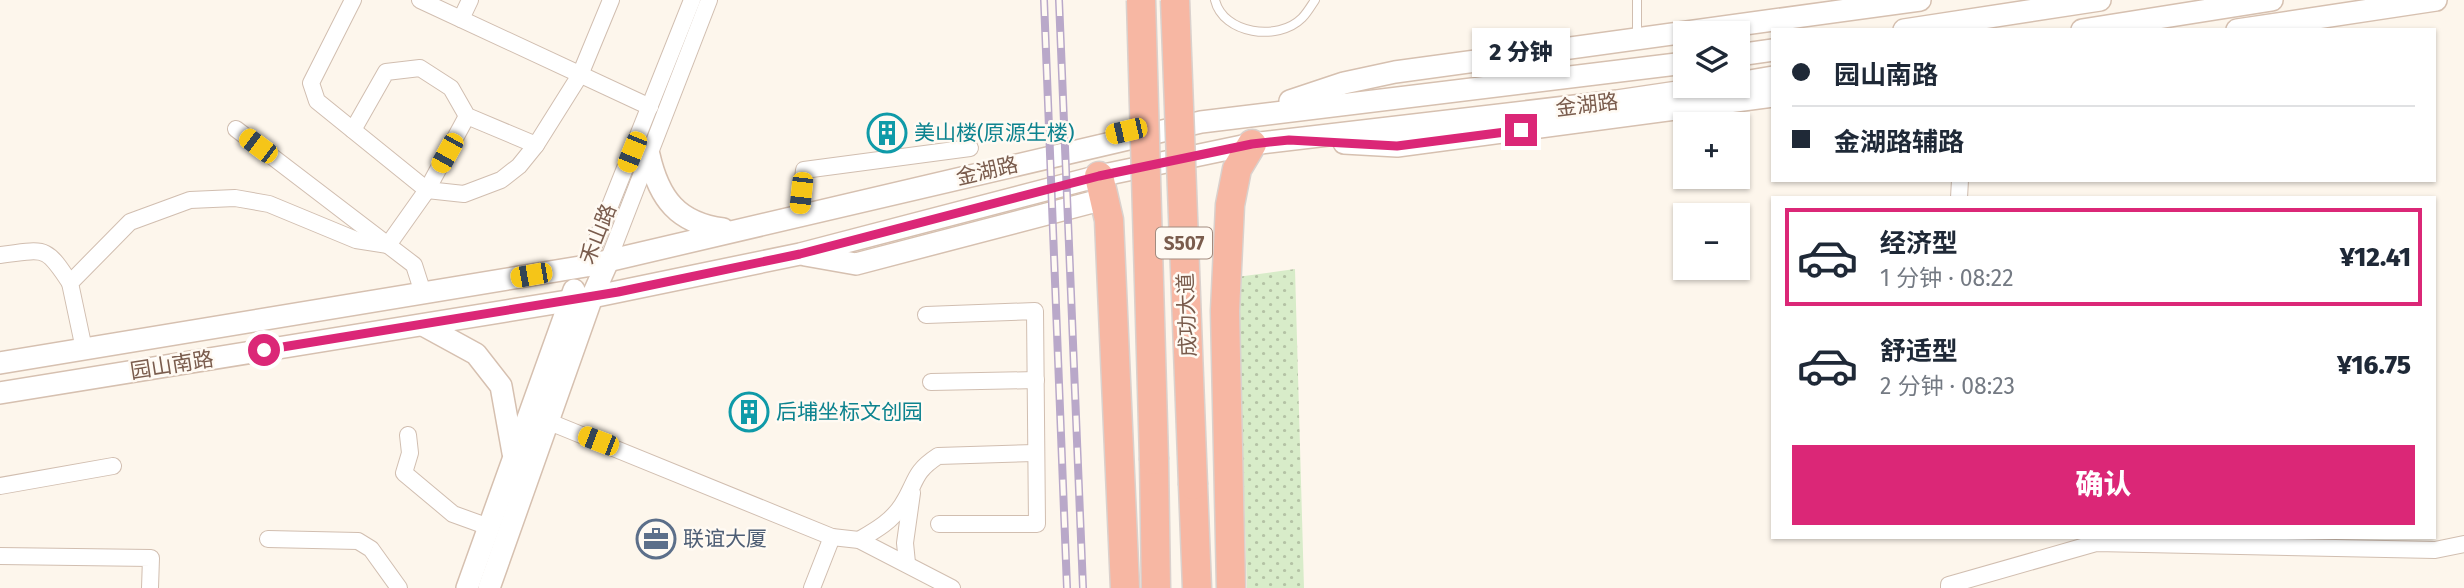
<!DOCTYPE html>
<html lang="zh">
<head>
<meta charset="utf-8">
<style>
	:root { --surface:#fff; --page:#f2f2f3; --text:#1f2937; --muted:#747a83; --line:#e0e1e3; --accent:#db2777 }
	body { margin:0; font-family:"Fira Sans","Noto Sans SC",sans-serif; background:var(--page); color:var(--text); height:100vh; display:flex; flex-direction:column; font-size:26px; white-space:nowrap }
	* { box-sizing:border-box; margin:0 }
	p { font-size:23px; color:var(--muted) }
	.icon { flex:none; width:38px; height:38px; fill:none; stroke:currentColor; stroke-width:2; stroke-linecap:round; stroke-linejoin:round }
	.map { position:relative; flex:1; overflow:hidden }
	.panel { position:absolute; left:1771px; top:196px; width:665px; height:343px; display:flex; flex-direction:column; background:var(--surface); border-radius:0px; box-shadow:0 2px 5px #0004 }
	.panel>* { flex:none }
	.top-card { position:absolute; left:1771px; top:28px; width:665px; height:154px; border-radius:0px; box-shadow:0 2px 5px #0004; display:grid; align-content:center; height:154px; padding:0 21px; background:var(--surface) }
	.buttons { position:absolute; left:1673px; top:21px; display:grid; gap:14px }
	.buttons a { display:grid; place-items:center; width:77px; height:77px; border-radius:0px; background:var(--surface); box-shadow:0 2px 5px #0004; font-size:35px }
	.end { position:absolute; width:32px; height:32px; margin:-16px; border:9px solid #db2777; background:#fff; box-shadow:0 0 0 4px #fff }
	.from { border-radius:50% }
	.bubble { position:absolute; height:49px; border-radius:0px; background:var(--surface); box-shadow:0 2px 5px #0004; font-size:23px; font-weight:800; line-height:49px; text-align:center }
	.car { position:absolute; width:21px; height:42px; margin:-21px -10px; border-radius:9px; box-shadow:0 0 5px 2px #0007; background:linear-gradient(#f5c518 24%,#345 0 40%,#f5c518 0 76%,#345 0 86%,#f5c518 0) }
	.top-card b { display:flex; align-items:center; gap:24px; height:66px; font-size:26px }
	.top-card b+b { border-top:2px solid var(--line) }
	.top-card i { width:18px; height:18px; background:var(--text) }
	ul { padding:12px 0 0; list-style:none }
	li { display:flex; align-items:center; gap:21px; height:98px; margin:0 14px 10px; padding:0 7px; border:4px solid transparent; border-radius:0px }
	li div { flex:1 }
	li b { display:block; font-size:26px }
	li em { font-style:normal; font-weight:800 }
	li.on { border-color:var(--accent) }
	li>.icon { width:63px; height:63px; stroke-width:1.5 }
	.primary-button { display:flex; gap:14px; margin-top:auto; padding:14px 21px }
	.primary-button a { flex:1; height:80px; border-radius:0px; background:var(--accent); color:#fff; font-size:28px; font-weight:800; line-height:80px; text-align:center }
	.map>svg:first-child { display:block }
	.park { fill:url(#park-dots) }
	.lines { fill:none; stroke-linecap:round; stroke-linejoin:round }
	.lane-casing { stroke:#d1beb0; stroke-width:10 }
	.street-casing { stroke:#d1beb0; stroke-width:18 }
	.secondary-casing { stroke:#d6c0b0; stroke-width:24 }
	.highway-casing { stroke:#dad1cd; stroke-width:31 }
	.lane { stroke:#fff; stroke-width:8 }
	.street { stroke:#fff; stroke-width:16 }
	.secondary { stroke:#fff; stroke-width:21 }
	.highway { stroke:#f7b7a3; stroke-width:28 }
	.rail-casing { stroke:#b9a8c9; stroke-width:8 }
	.rail { stroke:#fffaf3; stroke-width:5; stroke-dasharray:16; stroke-linecap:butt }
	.highway-bridge-casing { stroke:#dad1cd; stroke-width:31; stroke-linecap:butt }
	.highway-bridge { stroke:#f7b7a3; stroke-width:28 }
	.route { stroke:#db2777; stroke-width:9 }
	.labels { text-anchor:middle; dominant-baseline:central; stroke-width:5; stroke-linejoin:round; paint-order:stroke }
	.shield { fill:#fffaf3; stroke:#a28b7f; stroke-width:2 }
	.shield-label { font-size:19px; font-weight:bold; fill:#7a5c4d }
	.street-label { font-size:21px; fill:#7a5c4d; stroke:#fffaf3 }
	.culture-label { font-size:21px; fill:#0d838f; stroke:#fffaf3; text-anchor:start }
	.service-label { font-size:21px; fill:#4e5e75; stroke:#fffaf3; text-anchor:start }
</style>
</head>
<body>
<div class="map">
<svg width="2464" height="588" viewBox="0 0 2464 588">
	<defs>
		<pattern id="park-dots" width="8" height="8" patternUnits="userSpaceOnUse" patternTransform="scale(1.75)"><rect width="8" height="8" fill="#d8ecc9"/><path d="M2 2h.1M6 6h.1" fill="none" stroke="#b4c2a5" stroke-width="1.8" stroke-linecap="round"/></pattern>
	</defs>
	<rect width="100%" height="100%" fill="#fdf6ec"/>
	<polygon class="park" points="1295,269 1304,588 1247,588 1237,277"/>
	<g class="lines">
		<defs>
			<g id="lane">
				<path d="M 1215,0 C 1223,34 1278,42 1302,18 C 1307,13 1311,6 1315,0"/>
				<polyline points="1637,0 1637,36"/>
			</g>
			<g id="street">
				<polyline points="353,0 311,83 317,101 427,190 464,194 501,180 519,166 536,145 580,75 611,0"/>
				<polyline points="420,0 650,107"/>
				<polyline points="461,19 470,0"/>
				<polyline points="236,129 414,265 423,293"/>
				<polyline points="353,130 386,72 420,68 451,88 467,116 536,145"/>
				<polyline points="1959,198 1960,180"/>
				<polyline points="799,216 804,170 970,148"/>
				<path d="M 0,255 C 45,250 45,244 70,283"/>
				<polyline points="608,261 709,0"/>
				<polyline points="586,266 692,0"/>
				<polyline points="926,315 1035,311 1037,524 939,524"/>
				<polyline points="84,349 70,283 130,222 190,200 235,198 269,204 356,240 388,245 427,190 467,116"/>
				<polyline points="931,382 1036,380"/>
				<polyline points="547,421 832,537 859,540 952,588"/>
				<polyline points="408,435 410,453 404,473 453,514 489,527"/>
				<polyline points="0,486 113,466"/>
				<polyline points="268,539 358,541 371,549 399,588"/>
				<path d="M 859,540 C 876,530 892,521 902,505 C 917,482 912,473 938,456 L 1035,453"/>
				<polyline points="0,556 151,558 150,588"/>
				<polyline points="907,563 905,543 912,493"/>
				<polyline points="812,588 832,537"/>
				<polyline points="1949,588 1949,585 2096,543 2435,550 2464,544"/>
			</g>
			<g id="secondary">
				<polyline points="1904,30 2100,0"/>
				<polyline points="2082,30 2272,0"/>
				<polyline points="2237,30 2436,0"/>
				<polyline points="1738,55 1773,50"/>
				<polyline points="1738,83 1773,77"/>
				<polyline points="1290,101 1344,83 1395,72 1920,0"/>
				<polyline points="1344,143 1397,146 1773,96"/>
				<path d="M 649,155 C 659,199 678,223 723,229"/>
				<polyline points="805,255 856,264 1104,199"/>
				<polyline points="423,325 476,354 501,386 513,453"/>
				<polyline points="0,363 586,266 1201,122 1685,63"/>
				<polyline points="0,393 592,297 800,254 1099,176 1252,144 1617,101 1718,86"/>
				<polyline points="467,588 574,290"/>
				<polyline points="489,588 592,297 608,261"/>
			</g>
			<g id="highway">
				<polyline points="1099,176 1109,220 1125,588"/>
				<polyline points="1154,460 1156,588"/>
				<polyline points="1193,485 1197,588"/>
				<polyline points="1231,588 1225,311 1230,205 1237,169 1252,144"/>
			</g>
		</defs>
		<use href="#lane" class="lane-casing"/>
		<use href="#street" class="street-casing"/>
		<use href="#secondary" class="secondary-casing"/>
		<use href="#highway" class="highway-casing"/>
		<use href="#lane" class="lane"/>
		<use href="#street" class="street"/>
		<use href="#secondary" class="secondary"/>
		<use href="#highway" class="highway"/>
		<defs>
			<g id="rail">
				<polyline points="1044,0 1067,588"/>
				<polyline points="1059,0 1083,588"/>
			</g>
		</defs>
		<use href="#rail" class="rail-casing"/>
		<use href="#rail" class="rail"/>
		<defs>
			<g id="highway-bridge">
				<polyline points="1141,0 1154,460"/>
				<polyline points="1175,0 1193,485"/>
			</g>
		</defs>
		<use href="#highway-bridge" class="highway-bridge-casing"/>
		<use href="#highway-bridge" class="highway-bridge"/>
	</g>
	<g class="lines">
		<polyline class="route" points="264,350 618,292 800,254 1099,176 1252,144 1289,140 1397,146 1521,130"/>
	</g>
	<defs>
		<symbol id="building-ring" viewBox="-11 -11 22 22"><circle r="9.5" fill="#fffaf3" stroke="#0f9aa8" stroke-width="1.5"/><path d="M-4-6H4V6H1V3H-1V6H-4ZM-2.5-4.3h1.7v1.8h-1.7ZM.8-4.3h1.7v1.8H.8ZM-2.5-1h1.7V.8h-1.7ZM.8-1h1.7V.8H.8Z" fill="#0f9aa8"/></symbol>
		<symbol id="office-ring" viewBox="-11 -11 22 22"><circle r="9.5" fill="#fffaf3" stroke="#5c6f8a" stroke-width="1.5"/><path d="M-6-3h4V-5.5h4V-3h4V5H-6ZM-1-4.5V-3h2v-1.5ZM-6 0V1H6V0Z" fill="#5c6f8a"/></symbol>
	</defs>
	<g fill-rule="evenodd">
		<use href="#building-ring" x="865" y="111" width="44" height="44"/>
		<use href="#building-ring" x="727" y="390" width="44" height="44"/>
		<use href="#office-ring" x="634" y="517" width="44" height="44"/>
	</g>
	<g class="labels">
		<rect class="shield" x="1156" y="227.5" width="56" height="31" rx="5"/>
		<g class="shield-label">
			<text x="1184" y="243">S507</text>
		</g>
		<g class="street-label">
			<text transform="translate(1587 105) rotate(-7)">金湖路</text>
			<text transform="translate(987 171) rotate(-13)">金湖路</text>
			<text transform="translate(598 234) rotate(-68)">禾山路</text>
			<text transform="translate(1187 315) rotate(-92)">成功大道</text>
			<text transform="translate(172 365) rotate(-9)">园山南路</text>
		</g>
		<g class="culture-label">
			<text x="914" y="133">美山楼(原源生楼)</text>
			<text x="776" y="412">后埔坐标文创园</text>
		</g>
		<g class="service-label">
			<text x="683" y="539">联谊大厦</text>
		</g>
	</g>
</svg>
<div class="buttons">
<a><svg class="icon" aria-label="layers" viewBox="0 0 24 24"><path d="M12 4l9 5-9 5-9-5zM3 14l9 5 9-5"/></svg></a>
<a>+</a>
<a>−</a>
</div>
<i class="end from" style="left:264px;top:350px"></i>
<i class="end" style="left:1521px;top:130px"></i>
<div class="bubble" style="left:1472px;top:28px;width:98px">2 分钟</div>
<i class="car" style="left:1126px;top:131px;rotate:257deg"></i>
<i class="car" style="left:258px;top:146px;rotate:307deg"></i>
<i class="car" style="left:632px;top:152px;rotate:202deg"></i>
<i class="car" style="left:447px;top:153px;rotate:209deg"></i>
<i class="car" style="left:801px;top:193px;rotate:186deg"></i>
<i class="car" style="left:531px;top:275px;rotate:260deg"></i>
<i class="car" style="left:598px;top:441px;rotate:291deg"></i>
<div class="top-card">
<b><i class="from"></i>园山南路</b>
<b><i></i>金湖路辅路</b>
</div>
<section class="panel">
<ul>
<li class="on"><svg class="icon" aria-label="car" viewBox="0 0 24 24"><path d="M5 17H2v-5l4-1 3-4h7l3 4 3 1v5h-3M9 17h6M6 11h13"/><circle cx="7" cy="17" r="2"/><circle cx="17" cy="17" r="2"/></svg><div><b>经济型</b><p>1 分钟 · 08:22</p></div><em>¥12.41</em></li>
<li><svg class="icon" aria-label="car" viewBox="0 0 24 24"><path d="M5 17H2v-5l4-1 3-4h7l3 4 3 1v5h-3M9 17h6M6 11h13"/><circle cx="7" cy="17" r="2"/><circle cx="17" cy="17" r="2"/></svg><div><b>舒适型</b><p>2 分钟 · 08:23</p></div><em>¥16.75</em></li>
</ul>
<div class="primary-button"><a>确认</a></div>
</section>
</div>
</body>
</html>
